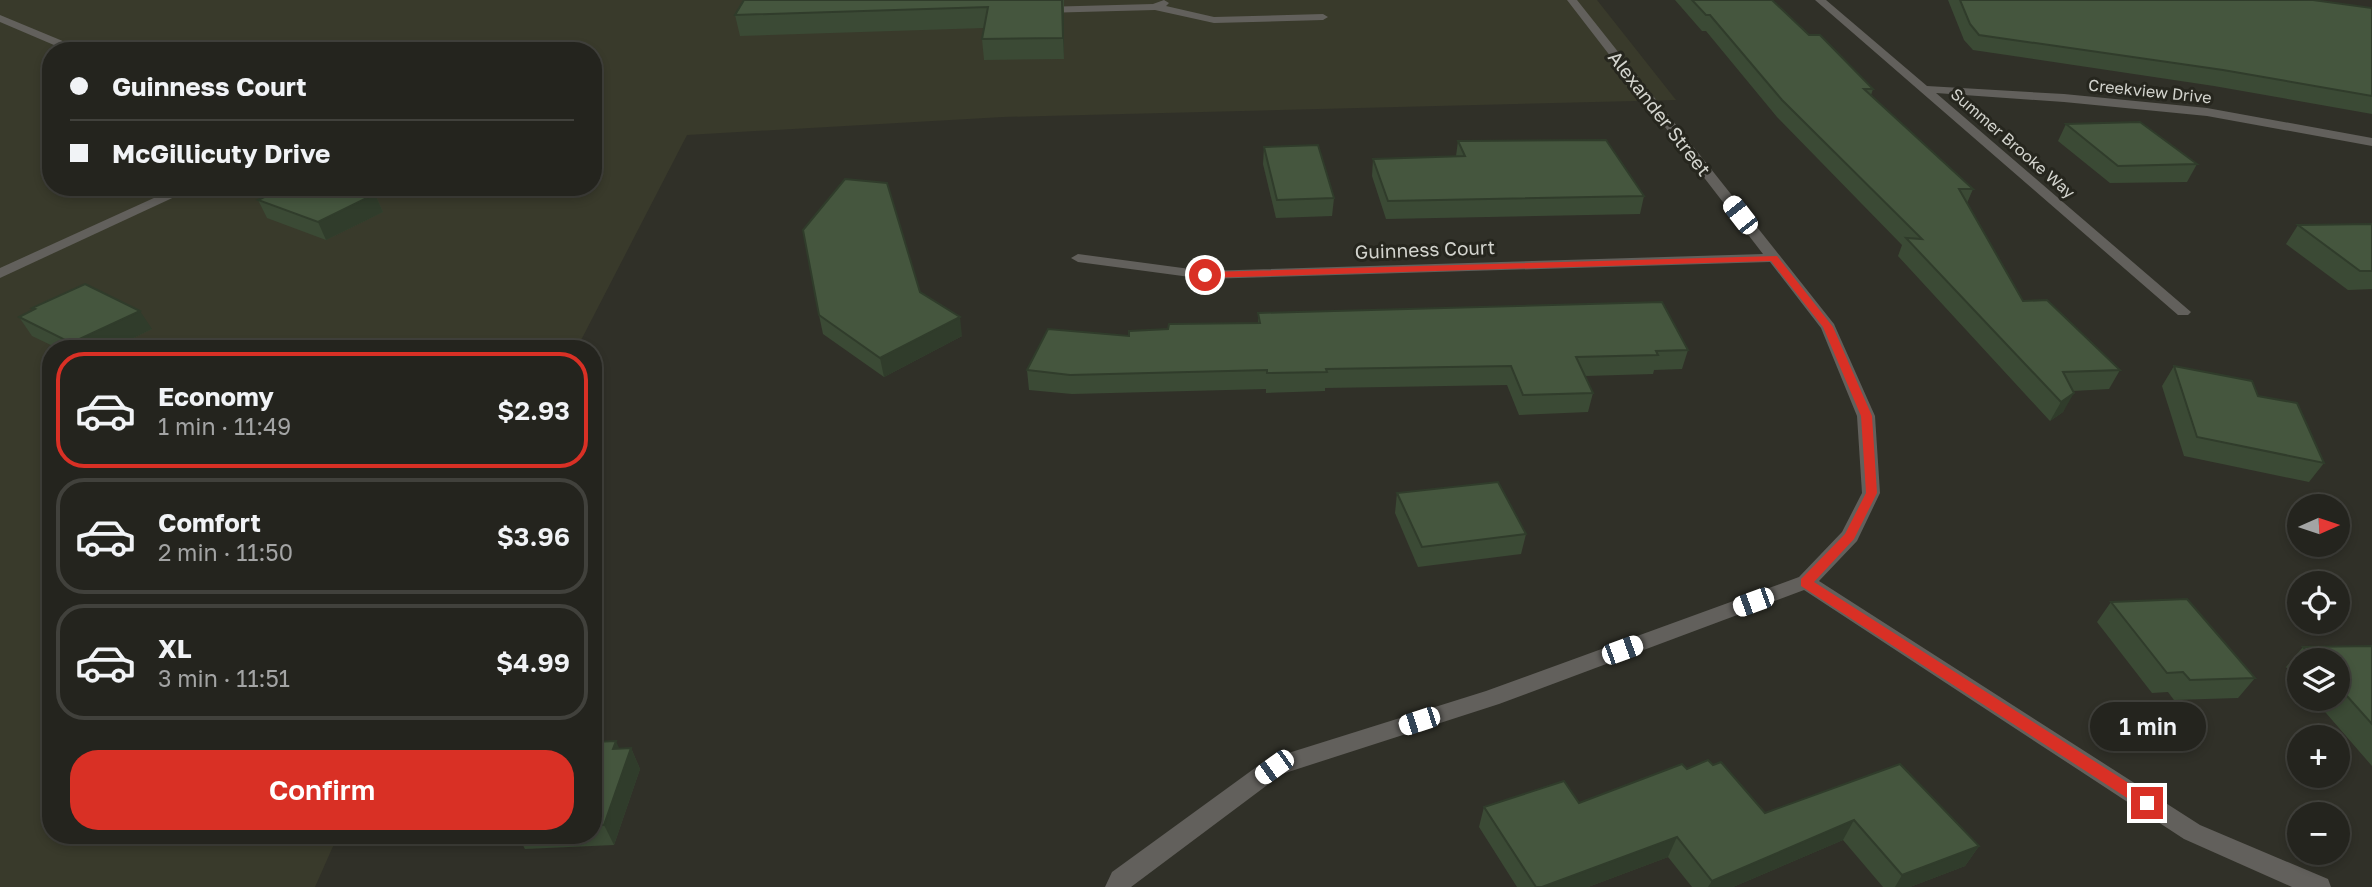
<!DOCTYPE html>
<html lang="en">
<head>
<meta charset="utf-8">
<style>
	:root { --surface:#24241e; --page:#2c2c27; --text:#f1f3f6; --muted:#a3a4a4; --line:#41413c; --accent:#d93025 }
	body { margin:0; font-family:"Golos Text",sans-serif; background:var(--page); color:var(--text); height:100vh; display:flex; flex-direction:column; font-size:26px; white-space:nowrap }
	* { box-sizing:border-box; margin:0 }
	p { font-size:23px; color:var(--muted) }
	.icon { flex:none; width:38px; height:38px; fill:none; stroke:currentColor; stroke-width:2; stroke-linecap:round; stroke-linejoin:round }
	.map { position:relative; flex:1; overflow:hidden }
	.details { position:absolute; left:42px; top:340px; width:560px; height:504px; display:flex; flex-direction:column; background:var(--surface); border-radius:28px; box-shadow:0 4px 10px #0003,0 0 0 2px var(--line) }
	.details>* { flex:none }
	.banner { position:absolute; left:42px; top:42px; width:560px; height:154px; border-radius:28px; box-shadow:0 4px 10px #0003,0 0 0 2px var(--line); display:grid; align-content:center; height:154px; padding:0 28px; background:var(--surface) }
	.needle { width:46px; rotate:87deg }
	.controls { position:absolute; left:2287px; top:494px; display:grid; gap:14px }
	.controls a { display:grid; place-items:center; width:63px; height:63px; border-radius:50%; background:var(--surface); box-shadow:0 4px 10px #0003,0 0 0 2px var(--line); font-size:35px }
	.end { position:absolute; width:32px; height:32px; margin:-16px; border:9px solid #d93025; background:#fff; box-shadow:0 0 0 4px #fff }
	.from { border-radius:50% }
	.bubble { position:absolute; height:49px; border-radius:24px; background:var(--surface); box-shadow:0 4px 10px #0003,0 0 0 2px var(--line); font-size:23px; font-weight:600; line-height:49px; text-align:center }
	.car { position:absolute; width:21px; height:42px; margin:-21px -10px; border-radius:9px; box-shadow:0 0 5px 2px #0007; background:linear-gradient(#fff 24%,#345 0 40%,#fff 0 76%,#345 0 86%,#fff 0) }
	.banner b { display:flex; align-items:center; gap:24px; height:66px; font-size:26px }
	.banner b+b { border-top:2px solid var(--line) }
	.banner i { width:18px; height:18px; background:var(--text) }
	ul { padding:12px 0 0; list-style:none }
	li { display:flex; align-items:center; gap:21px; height:116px; margin:0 14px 10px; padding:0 14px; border:4px solid var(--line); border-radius:28px }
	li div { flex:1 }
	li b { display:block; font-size:26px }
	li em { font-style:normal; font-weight:600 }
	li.active { border-color:var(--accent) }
	li>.icon { width:63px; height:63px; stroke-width:1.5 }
	.primary-button { display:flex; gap:14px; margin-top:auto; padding:14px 28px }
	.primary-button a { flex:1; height:80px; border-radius:28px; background:var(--accent); color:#fff; font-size:28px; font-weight:600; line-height:80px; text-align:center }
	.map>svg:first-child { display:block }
	.built { fill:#393a2b; fill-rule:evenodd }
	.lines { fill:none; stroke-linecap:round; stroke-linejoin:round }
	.service { fill:#62605c; fill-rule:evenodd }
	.minor { fill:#62605c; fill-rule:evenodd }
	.wall { fill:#3b4a35 }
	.shaded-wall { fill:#303c2b }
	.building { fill:#45563e; stroke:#303c2b; stroke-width:2 }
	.route { fill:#d93025 }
	.labels { text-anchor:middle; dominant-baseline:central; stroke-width:6; stroke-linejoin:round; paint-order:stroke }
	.far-street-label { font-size:16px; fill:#d3d4ce; stroke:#26261e }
	.street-label { font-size:19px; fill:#d3d4ce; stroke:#26261e }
</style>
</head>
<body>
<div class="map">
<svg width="2372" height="887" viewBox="0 0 2372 887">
	<rect width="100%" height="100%" fill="#303028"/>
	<path class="built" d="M 0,0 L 1597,0 L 1676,100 L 1003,117 L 687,135 L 577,348 L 51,348 L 51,835 L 338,835 L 315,887 L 0,887 ZM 51,51 L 593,51 L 593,187 L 51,187 Z"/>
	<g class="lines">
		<polygon class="service" points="1164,0 1169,3 1166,6 1214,17 1323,14 1328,17 1323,20 1214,23 1155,10 1042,13 1037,10 1042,7 1153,4"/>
		<g class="minor">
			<polygon points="1567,0 1577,0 1834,324 1875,416 1880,493 1857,541 1819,581 2200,825 2328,879 2331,887 2292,887 2184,839 1804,590 1499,704 1282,774 1131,887 1105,887 1112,872 1266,760 1486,691 1799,577 1842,532 1862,493 1857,416 1821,328 1770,262 1205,279 1078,262 1071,258 1078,254 1205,271 1763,254"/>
			<polygon points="1815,0 1826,0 1927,86 2064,94 2207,108 2372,138 2372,146 2207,116 2064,102 1936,93 2191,312 2188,315 2178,315"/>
			<polygon points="0,15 82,49 83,51 68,51 0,22"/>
			<polygon points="178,187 196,187 0,278 0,268"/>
		</g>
	</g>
	<g class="wall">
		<polygon points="744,0 1064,0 1064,59 984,60 982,39 984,28 740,36 735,15"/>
		<polygon points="1675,0 1772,0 1809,35 1873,89 1871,95 1973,189 1967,203 2023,301 2120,370 2109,389 2073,391 2063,412 2050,421 1898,256 1902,245 1777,117 1706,31 1702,31"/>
		<polygon points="1948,0 2313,0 2372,8 2372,114 2214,86 1973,50 1964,40"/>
		<polygon points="2066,124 2197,164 2187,182 2110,183 2058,141"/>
		<polygon points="1458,141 1644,196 1640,214 1386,219 1372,176 1373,159 1456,156"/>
		<polygon points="1264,147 1334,198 1332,216 1276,218 1263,164"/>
		<polygon points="375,194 383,212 326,240 267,218 258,200"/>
		<polygon points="2372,224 2372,289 2348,290 2286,244 2298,225"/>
		<polygon points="920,292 962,336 884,377 823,334 819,315"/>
		<polygon points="32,308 152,329 113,348 57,348 32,336 19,317 34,310"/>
		<polygon points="1258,313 1688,350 1682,369 1654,370 1653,374 1585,376 1593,393 1588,412 1519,415 1507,385 1325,388 1325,391 1266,393 1266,389 1072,394 1029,390 1027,370 1129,336 1168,329 1258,323"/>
		<polygon points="2174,366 2258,396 2324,463 2309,482 2184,456 2162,386"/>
		<polygon points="1397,493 1526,534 1521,554 1418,567 1395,513"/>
		<polygon points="2111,602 2255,678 2238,698 2174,700 2168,692 2152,693 2097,622"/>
		<polygon points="2372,646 2372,766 2313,698 2338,698 2338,660 2300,660 2300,683 2286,667 2303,647"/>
		<polygon points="593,742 620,749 631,748 640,769 614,845 525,849 517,835 593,835"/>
		<polygon points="1900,764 1979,846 1965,866 1910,887 1883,887 1843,840 1733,887 1692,887 1668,857 1588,887 1517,887 1479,827 1484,807 1579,803 1687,769 1713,765 1765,813"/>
	</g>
	<g class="shaded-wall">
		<polygon points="1062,0 1064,15 1064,59 1063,38"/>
		<polygon points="375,194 383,212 326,240 318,222"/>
		<polygon points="140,311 152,329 113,348 74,348 71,343"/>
		<polygon points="960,317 962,336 884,377 880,358"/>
		<polygon points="2074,393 2063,412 2050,421 2061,402"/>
		<polygon points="616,741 625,761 613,749"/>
		<polygon points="631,748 640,769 614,845 604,825"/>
		<polygon points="1854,820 1843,840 1733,887 1708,887 1712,881"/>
		<polygon points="1677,837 1668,857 1588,887 1542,887"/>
		<polygon points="1979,846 1965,866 1910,887 1895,887 1902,875"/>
	</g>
	<g class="building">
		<polygon points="744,0 1062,0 1063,38 982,39 988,7 735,15"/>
		<polygon points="1692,0 1772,0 1809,35 1820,35 1873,89 1864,89 1973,189 1959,189 2023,301 2047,300 2120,370 2063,372 2074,393 2061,402 1906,238 1922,239 1782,100 1710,15 1706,15"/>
		<polygon points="1960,0 2313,0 2372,8 2372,96 2223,70 1979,35 1970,24"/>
		<polygon points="2140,122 2197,164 2118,166 2066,124"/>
		<polygon points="1606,140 1644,196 1388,201 1373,159 1465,156 1458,141"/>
		<polygon points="1318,145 1334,198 1277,200 1264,147"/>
		<polygon points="845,179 887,183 920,292 960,317 880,358 819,315 803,230"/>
		<polygon points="285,187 354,187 375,194 318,222 258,200"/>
		<polygon points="2372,224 2372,271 2360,271 2298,225"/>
		<polygon points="85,284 140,311 71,343 19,317 35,309 32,308"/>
		<polygon points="1662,302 1688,350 1656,351 1658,355 1576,357 1593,393 1523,395 1511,366 1326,369 1327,372 1267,373 1267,370 1070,375 1027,370 1048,329 1129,336 1129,331 1168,329 1169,324 1260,323 1258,313"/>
		<polygon points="2174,366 2252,381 2258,396 2297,403 2324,463 2197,437"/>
		<polygon points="1498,482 1526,534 1422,547 1397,493"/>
		<polygon points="2187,599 2255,678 2190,680 2183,672 2167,673 2111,602"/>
		<polygon points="2372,646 2372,724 2338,686 2338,660 2314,660 2303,647"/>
		<polygon points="616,741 613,749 631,748 604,825 593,825 593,742"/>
		<polygon points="1708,760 1713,765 1721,762 1765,813 1900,764 1979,846 1902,875 1854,820 1712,881 1677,837 1542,887 1536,887 1484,807 1564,781 1579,803 1682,764 1687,769"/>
	</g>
	<polygon class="route" points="1777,256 1833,327 1872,416 1877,493 1854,539 1814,582 2152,798 2154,803 2152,807 2141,807 1801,586 1801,579 1845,534 1866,493 1861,416 1823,327 1771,261 1205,278 1200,275 1205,272"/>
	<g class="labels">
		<g class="far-street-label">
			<text transform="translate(2150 91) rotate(6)">Creekview Drive</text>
			<text transform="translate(2013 143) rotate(41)">Summer Brooke Way</text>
		</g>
		<g class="street-label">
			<text transform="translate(1660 113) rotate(52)">Alexander Street</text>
			<text transform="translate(1425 249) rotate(-2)">Guinness Court</text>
		</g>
	</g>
</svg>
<div class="controls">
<a><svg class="needle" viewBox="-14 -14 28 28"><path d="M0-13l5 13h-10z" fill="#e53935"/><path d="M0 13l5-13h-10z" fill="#a3a4a4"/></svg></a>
<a><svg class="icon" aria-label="locate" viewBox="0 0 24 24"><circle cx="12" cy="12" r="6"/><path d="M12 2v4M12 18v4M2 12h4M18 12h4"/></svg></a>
<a><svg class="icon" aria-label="layers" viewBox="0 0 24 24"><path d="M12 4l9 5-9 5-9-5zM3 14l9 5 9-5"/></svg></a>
<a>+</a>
<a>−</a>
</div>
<i class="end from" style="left:1205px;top:275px"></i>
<i class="end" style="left:2147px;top:803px"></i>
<div class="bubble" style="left:2090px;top:702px;width:116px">1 min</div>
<i class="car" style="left:1740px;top:215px;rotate:322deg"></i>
<i class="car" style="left:1753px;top:602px;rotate:250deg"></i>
<i class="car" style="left:1622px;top:650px;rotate:70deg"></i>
<i class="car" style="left:1419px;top:721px;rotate:252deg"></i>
<i class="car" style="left:1274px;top:767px;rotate:234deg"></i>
<div class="banner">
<b><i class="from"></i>Guinness Court</b>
<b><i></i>McGillicuty Drive</b>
</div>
<section class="details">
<ul>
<li class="active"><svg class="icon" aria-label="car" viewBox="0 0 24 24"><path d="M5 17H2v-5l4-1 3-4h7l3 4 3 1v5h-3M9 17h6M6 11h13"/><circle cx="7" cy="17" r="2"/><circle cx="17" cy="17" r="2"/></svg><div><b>Economy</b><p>1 min · 11:49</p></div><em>$2.93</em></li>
<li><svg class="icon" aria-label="car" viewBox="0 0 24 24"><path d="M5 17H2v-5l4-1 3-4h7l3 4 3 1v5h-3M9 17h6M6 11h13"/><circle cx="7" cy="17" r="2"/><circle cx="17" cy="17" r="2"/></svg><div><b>Comfort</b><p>2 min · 11:50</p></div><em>$3.96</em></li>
<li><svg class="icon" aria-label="car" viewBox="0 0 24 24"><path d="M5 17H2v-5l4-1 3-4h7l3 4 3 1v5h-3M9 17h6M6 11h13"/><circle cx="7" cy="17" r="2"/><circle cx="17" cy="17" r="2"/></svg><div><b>XL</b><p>3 min · 11:51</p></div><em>$4.99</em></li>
</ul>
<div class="primary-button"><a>Confirm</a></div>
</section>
</div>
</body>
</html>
